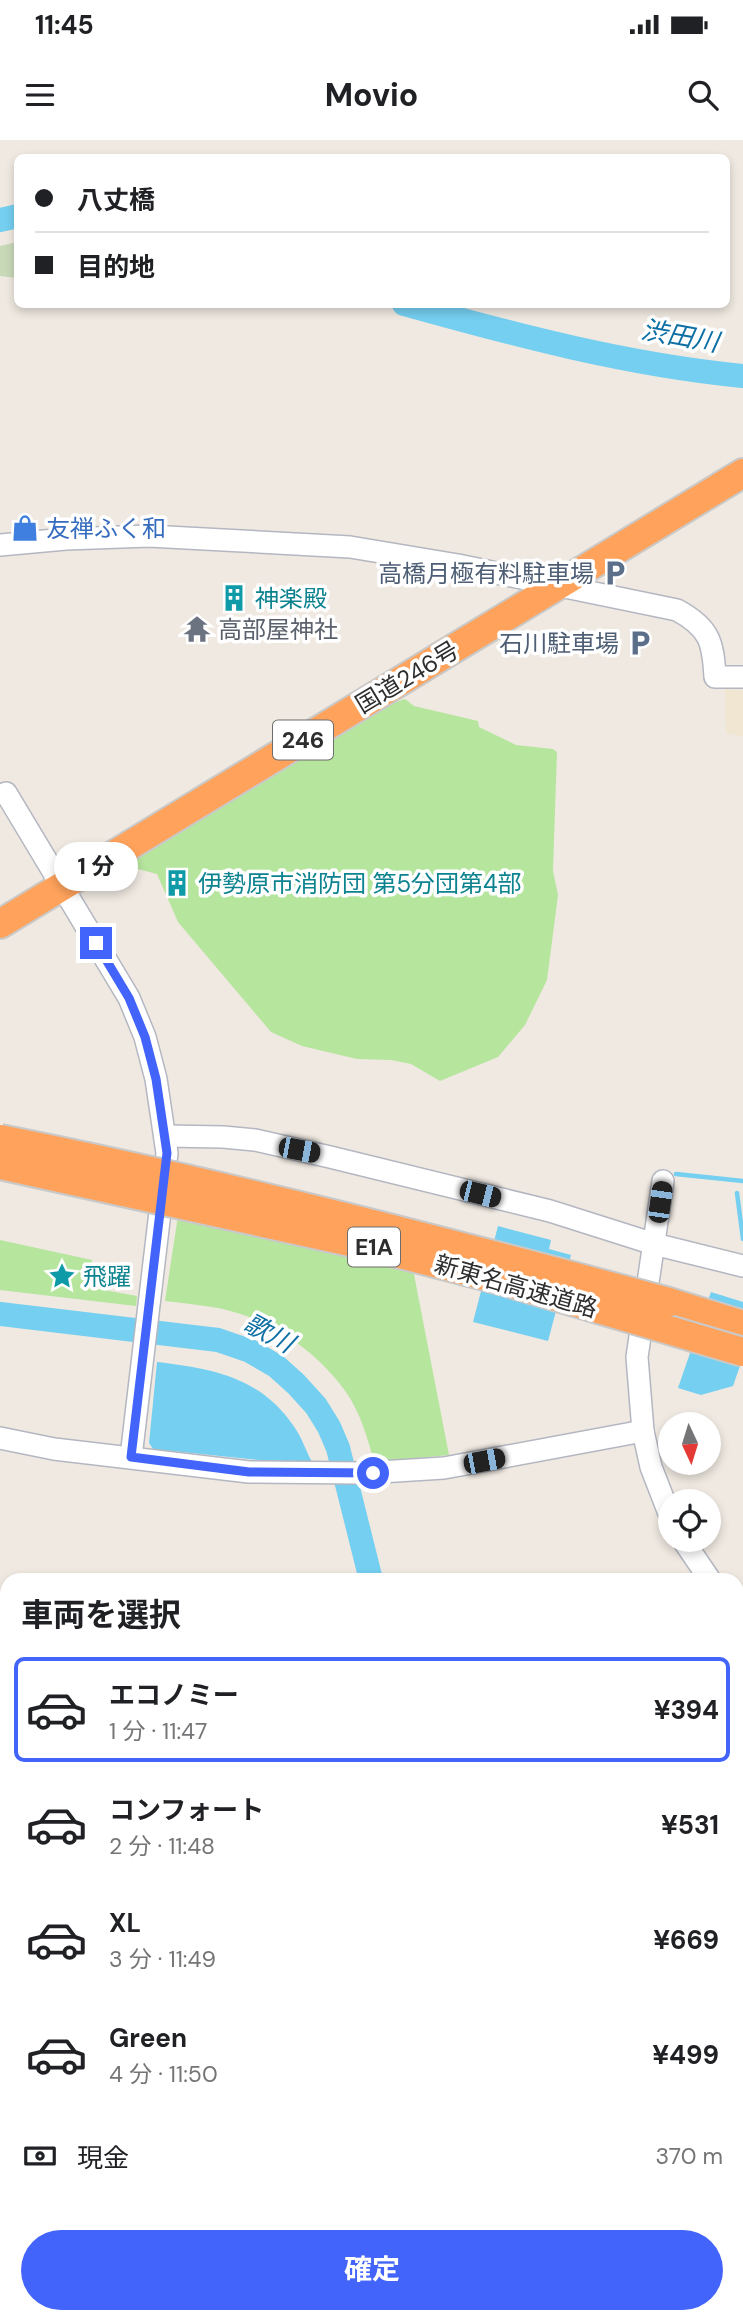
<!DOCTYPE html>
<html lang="ja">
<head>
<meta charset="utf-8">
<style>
	:root { --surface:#fff; --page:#f6f6f6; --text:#202124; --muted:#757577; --line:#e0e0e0; --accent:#4264fb }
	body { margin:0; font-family:"DM Sans","Noto Sans JP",sans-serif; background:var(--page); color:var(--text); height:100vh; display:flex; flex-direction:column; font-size:26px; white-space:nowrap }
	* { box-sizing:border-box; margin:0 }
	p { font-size:23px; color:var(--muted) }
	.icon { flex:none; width:38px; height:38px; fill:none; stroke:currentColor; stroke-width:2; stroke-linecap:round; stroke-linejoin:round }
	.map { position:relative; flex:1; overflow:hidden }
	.side { position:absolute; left:0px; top:1433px; width:744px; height:751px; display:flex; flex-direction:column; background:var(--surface); border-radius:21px 21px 0 0; box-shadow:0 4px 10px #0003 }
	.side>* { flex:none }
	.top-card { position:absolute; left:14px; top:14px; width:716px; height:154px; border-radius:10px; box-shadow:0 4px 10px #0003; display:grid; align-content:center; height:154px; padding:0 21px; background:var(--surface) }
	.needle { width:46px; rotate:176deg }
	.buttons { position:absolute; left:658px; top:1272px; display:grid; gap:14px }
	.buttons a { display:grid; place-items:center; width:63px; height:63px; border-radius:50%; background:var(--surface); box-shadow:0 4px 10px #0003; font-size:35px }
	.end { position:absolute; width:32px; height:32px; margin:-16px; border:9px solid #4264fb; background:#fff; box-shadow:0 0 0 4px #fff }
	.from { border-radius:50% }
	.bubble { position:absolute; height:49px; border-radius:24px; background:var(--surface); box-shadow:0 4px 10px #0003; font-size:23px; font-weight:700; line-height:49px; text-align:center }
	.car { position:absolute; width:21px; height:42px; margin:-21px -10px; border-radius:9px; box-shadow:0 0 5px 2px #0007; background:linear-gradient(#222 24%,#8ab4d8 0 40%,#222 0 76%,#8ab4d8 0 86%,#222 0) }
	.top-card b { display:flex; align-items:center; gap:24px; height:66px; font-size:26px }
	.top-card b+b { border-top:2px solid var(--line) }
	.top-card i { width:18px; height:18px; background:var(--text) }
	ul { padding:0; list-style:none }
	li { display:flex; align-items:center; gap:21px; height:105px; margin:0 14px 10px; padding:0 7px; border:4px solid transparent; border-radius:10px }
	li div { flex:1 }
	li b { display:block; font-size:26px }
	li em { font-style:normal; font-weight:700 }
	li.selected { border-color:var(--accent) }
	li>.icon { width:63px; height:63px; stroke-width:1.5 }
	h2 { padding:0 21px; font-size:32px; line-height:84px }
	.pay { display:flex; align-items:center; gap:18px; height:77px; padding:0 21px; font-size:26px }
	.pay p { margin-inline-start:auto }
	.action { display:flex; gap:14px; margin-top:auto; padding:14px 21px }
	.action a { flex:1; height:80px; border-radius:42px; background:var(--accent); color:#fff; font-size:28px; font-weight:700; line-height:80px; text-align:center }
	.status { display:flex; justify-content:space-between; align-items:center; height:49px; padding:0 35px; background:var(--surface); direction:ltr }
	.status svg { height:19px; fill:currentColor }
	header { display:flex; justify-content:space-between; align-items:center; height:91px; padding:0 21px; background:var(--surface); font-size:32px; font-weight:700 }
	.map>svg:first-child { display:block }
	.education { fill:#f0e6d1 }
	.green { fill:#b6e59e }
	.cemetery { fill:#c8d9b8 }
	.water { fill:#75cff0 }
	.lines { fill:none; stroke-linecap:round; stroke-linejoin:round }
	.stream { stroke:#75cff0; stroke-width:4.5 }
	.river { stroke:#75cff0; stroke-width:24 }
	.secondary-casing { stroke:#b4b7c1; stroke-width:24 }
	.highway-casing { stroke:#c9c9c9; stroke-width:32 }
	.secondary { stroke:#fff; stroke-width:21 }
	.highway { stroke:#ffa35c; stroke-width:28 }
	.highway-bridge-casing { stroke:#c9c9c9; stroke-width:32; stroke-linecap:butt }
	.highway-bridge { stroke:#ffa35c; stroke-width:28 }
	.route { stroke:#4264fb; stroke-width:9 }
	.labels { text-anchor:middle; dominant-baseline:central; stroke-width:7; stroke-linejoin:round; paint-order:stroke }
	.shield { fill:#fff; stroke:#6d6d6d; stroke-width:2 }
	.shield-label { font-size:23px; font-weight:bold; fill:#2e2e2e }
	.shop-label { font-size:24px; fill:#366cbe; stroke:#fff; text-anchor:start }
	.service-label { font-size:24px; fill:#4e5e75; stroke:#fff; text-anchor:end }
	.culture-label { font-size:24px; fill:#0d838f; stroke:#fff; text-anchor:start }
	.worship-label { font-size:24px; fill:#5b616d; stroke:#fff; text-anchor:start }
	.street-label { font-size:24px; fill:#2e2e2e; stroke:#fff }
	.water-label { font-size:26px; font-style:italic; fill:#0d6fa3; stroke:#fff }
</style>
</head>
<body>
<div class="status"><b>11:45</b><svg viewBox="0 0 49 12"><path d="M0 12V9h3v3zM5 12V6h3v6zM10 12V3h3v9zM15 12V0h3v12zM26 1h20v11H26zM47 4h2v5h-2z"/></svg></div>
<header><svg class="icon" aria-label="menu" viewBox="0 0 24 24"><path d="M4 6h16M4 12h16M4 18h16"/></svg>Movio<svg class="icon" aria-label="search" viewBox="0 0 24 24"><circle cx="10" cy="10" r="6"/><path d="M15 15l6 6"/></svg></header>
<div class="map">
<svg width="743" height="2183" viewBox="0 0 743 2183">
	<rect width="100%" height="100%" fill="#efe9e1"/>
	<polygon class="education" points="725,549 743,550 743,597 726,593"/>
	<g class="green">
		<polygon points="405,559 414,566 478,581 479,587 516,605 553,609 557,612 553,731 558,755 547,840 525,885 498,917 440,941 411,924 391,920 357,919 302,906 271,892 178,782 157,734 123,725 375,569"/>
		<path d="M 179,1069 L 412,1124 L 449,1315 L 374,1322 C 368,1299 360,1272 346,1252 C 317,1211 269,1178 218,1168 C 201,1165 183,1163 165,1161 Z"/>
		<polygon points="0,1100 92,1120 88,1147 137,1156 136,1166 0,1150"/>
		<polygon points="0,1698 7,1699 7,1803 0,1802"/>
	</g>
	<polygon class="cemetery" points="17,102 17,138 0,136 0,106"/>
	<g class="water">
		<polygon points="498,1086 551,1100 549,1109 571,1115 548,1201 473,1182"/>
		<polygon points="711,1152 743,1162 743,1217 733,1246 701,1255 678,1248"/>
		<path d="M 157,1222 C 214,1229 261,1237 295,1288 C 302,1298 306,1311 312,1322 L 259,1320 L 153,1309 L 149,1303 Z"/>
	</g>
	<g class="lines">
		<g class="stream">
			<polyline points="676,1034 743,1041"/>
			<polyline points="737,1053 743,1099"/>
			<polyline points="482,2183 485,2177"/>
		</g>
		<g class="river">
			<polyline points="0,80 18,76"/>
			<path d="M 404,164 C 515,195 628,225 743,236"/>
			<polyline points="0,1174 218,1200 250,1211 276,1226 296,1244 316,1266 329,1287 338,1308 371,1440"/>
		</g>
		<defs>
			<g id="secondary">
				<path d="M 0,405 L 66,399 L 149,396 L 350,407 L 458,425 L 677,470 C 710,488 713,502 715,537 L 743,537"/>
				<polyline points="6,653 129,858 145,897 156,939 167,1013 131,1317"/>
				<polyline points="165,996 223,997 255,1000 330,1017 550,1071 654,1104 743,1126"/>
				<polyline points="663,1041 637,1217 643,1291 651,1327 670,1376"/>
				<polyline points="0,1298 54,1309 249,1332 364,1333 444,1328 643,1291"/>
				<polyline points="683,1400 710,1440"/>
				<polyline points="737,1470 743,1476"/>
			</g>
			<g id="highway">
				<polyline points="0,784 743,333"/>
				<polyline points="669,1162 743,1185"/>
				<polyline points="737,2127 743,2124"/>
				<polyline points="617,2183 629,2177"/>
				<polyline points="708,2183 724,2177"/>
			</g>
		</defs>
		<use href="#secondary" class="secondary-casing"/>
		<use href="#highway" class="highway-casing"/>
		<use href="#secondary" class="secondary"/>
		<use href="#highway" class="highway"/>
		<defs>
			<g id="highway-bridge">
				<path d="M 0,999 C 226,1044 447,1102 669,1162"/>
				<polyline points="0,1025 373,1107 504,1141 743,1212"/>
			</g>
		</defs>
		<use href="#highway-bridge" class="highway-bridge-casing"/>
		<use href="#highway-bridge" class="highway-bridge"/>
	</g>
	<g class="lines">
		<polyline class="route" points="96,803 129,858 145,897 156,939 167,1013 131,1317 249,1332 373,1333"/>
	</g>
	<defs>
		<symbol id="shop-bare" viewBox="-9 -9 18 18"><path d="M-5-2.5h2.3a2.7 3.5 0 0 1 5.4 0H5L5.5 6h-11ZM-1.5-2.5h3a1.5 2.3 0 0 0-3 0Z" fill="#3f7fe0" stroke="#fff" stroke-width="2.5" paint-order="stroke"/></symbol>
		<symbol id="parking-bare" viewBox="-9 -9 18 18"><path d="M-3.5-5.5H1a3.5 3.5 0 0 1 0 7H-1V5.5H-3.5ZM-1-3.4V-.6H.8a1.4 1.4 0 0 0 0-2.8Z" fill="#5c6f8a" stroke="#fff" stroke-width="2.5" paint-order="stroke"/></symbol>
		<symbol id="building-bare" viewBox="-9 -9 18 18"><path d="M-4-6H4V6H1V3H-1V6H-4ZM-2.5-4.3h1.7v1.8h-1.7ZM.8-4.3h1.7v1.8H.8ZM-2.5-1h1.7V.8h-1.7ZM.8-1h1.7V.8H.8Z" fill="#0f9aa8" stroke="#fff" stroke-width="2.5" paint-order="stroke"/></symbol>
		<symbol id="temple-bare" viewBox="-9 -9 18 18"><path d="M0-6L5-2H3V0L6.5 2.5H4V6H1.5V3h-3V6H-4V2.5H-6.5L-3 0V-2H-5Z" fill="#6b7280" stroke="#fff" stroke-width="2.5" paint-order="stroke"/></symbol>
		<symbol id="sight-bare" viewBox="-9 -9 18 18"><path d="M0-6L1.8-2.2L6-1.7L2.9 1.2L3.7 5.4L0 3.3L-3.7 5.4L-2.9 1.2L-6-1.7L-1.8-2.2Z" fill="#0f9aa8" stroke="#fff" stroke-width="2.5" paint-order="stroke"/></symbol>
	</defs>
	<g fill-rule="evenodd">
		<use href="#shop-bare" x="6" y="369" width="38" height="38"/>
		<use href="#parking-bare" x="596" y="414" width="38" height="38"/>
		<use href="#building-bare" x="215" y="439" width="38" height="38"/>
		<use href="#temple-bare" x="178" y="470" width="38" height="38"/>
		<use href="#parking-bare" x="621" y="484" width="38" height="38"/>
		<use href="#building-bare" x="158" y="724" width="38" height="38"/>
		<use href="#sight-bare" x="43" y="1117" width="38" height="38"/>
	</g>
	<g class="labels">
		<g class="shield">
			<rect x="273" y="580.5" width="60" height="39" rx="5"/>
			<rect x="348" y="1087.5" width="52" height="39" rx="5"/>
		</g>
		<g class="shield-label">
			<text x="303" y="600">246</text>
			<text x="374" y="1107">E1A</text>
		</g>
		<g class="shop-label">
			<text x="46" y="388">友禅ふく和</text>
		</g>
		<g class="service-label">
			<text x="594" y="433">高橋月極有料駐車場</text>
			<text x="619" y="503">石川駐車場</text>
		</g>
		<g class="culture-label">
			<text x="255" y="458">神楽殿</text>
			<text x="198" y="743">伊勢原市消防団 第5分団第4部</text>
			<text x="83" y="1136">飛躍</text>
		</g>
		<g class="worship-label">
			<text x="218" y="489">高部屋神社</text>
		</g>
		<g class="street-label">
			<text transform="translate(407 537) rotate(-31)">国道246号</text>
			<text transform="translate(516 1146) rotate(16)">新東名高速道路</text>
		</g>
		<g class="water-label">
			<text transform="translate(680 196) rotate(10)">渋田川</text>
			<text transform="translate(269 1193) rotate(28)">歌川</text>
		</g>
	</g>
</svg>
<div class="buttons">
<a><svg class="needle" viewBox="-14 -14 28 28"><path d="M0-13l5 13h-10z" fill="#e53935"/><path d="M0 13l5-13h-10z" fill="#757577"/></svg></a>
<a><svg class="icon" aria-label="locate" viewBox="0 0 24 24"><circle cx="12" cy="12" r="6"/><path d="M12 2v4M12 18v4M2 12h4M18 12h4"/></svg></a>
</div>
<i class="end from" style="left:373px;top:1333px"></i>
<i class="end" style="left:96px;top:803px"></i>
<div class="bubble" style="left:54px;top:702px;width:84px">1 分</div>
<i class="car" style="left:299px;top:1010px;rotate:101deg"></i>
<i class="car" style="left:480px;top:1054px;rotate:104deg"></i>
<i class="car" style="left:660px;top:1062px;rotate:8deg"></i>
<i class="car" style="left:484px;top:1321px;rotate:79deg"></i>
<div class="top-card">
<b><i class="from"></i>八丈橋</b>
<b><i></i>目的地</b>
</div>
<section class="side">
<h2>車両を選択</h2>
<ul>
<li class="selected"><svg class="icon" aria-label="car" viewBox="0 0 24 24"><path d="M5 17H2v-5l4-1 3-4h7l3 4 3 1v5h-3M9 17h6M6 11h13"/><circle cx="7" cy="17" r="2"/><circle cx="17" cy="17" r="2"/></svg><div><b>エコノミー</b><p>1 分 · 11:47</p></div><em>¥394</em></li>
<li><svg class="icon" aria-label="car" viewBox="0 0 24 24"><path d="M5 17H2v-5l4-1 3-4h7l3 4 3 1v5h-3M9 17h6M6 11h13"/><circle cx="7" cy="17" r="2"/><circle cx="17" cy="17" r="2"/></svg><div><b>コンフォート</b><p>2 分 · 11:48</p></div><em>¥531</em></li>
<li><svg class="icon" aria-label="car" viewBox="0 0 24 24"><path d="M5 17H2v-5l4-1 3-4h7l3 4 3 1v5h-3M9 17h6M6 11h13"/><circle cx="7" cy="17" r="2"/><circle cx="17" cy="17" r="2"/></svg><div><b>XL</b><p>3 分 · 11:49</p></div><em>¥669</em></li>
<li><svg class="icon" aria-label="car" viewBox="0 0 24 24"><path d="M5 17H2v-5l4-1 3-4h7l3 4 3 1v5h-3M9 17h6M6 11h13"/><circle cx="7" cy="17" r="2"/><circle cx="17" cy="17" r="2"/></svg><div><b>Green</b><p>4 分 · 11:50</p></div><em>¥499</em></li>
</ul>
<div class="pay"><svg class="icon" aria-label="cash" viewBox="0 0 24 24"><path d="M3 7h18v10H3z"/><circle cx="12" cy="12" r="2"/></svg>現金<p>370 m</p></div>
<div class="action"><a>確定</a></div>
</section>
</div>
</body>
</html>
